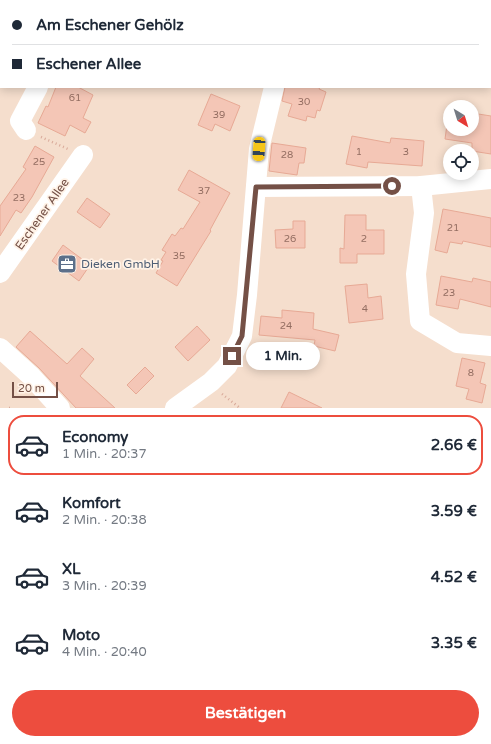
<!DOCTYPE html>
<html lang="de">
<head>
<meta charset="utf-8">
<style>
	:root { --surface:#fff; --page:#f2f2f3; --text:#1f2937; --muted:#747a83; --line:#e0e1e3; --accent:#ed4d3e }
	body { margin:0; font-family:"Varela Round",sans-serif; background:var(--page); color:var(--text); height:100vh; display:flex; flex-direction:column; font-size:15px; white-space:nowrap }
	* { box-sizing:border-box; margin:0 }
	p { font-size:13px; color:var(--muted) }
	.icon { flex:none; width:22px; height:22px; fill:none; stroke:currentColor; stroke-width:2; stroke-linecap:round; stroke-linejoin:round }
	.map { position:relative; height:408px; overflow:hidden }
	.details { display:flex; flex-direction:column; background:var(--surface); flex:1 }
	.details>* { flex:none }
	.hud { position:absolute; left:0px; top:0px; width:491px; height:88px; box-shadow:0 2px 10px #0003; display:grid; align-content:center; height:88px; padding:0 12px; background:var(--surface) }
	.needle { width:26px; rotate:142deg }
	.tools { position:absolute; left:443px; top:100px; display:grid; gap:8px }
	.tools a { display:grid; place-items:center; width:36px; height:36px; border-radius:50%; background:var(--surface); box-shadow:0 2px 10px #0003; font-size:20px }
	.scale { position:absolute; left:12px; bottom:10px; width:46px; box-sizing:border-box; padding-left:4px; border:2px solid #745046; border-top:0; font-size:11px; line-height:14px; white-space:nowrap; color:#745046; -webkit-text-stroke:3px #fff2e6; paint-order:stroke }
	.end { position:absolute; width:18px; height:18px; margin:-9px; border:5px solid #745046; background:#fff; box-shadow:0 0 0 2px #fff }
	.from { border-radius:50% }
	.bubble { position:absolute; height:28px; border-radius:14px; background:var(--surface); box-shadow:0 2px 10px #0003; font-size:13px; font-weight:800; line-height:28px; text-align:center }
	.car { position:absolute; width:12px; height:24px; margin:-12px -6px; border-radius:5px; box-shadow:0 0 3px 1px #0007; background:linear-gradient(#f5c518 24%,#345 0 40%,#f5c518 0 76%,#345 0 86%,#f5c518 0) }
	.hud b { display:flex; align-items:center; gap:14px; height:38px; font-size:15px }
	.hud b+b { border-top:1px solid var(--line) }
	.hud i { width:10px; height:10px; background:var(--text) }
	ul { padding:7px 0 0; list-style:none }
	li { display:flex; align-items:center; gap:12px; height:60px; margin:0 8px 6px; padding:0 4px; border:2px solid transparent; border-radius:16px }
	li div { flex:1 }
	li b { display:block; font-size:15px }
	li em { font-style:normal; font-weight:800 }
	li.current { border-color:var(--accent) }
	li>.icon { width:36px; height:36px; stroke-width:1.5 }
	.button { display:flex; gap:8px; margin-top:auto; padding:8px 12px }
	.button a { flex:1; height:46px; border-radius:24px; background:var(--accent); color:#fff; font-size:16px; font-weight:800; line-height:46px; text-align:center }
	.map>svg:first-child { display:block }
	.residential { fill:#f5decd; fill-rule:evenodd }
	.building { fill:#f4c6b6; stroke:#e7a995 }
	.lines { fill:none; stroke-linecap:round; stroke-linejoin:round }
	.path { stroke:#d8a999; stroke-width:2.5; stroke-dasharray:1 3; stroke-linecap:butt }
	.minor { stroke:#fff; stroke-width:20 }
	.route { stroke:#745046; stroke-width:5 }
	.labels { text-anchor:middle; dominant-baseline:central; stroke-width:3.5; stroke-linejoin:round; paint-order:stroke }
	.number-label { font-size:10px; fill:#946e62 }
	.street-label { font-size:12px; fill:#745046; stroke:#fff2e6 }
	.service-label { font-size:12px; fill:#4e5e75; stroke:#fff2e6; text-anchor:start }
</style>
</head>
<body>
<div class="map">
<svg width="491" height="408" viewBox="0 0 491 408">
	<rect width="100%" height="100%" fill="#fdeddf"/>
	<path class="residential" d="M 0,0 L 491,0 L 491,408 L 0,408 ZM 1,1 L 490,1 L 490,87 L 1,87 ZM 450,107 L 472,107 L 472,129 L 450,129 ZM 450,151 L 472,151 L 472,173 L 450,173 Z"/>
	<g class="building">
		<polygon points="56,87 78,87 93,95 83,118 91,122 85,133 70,125 65,136 38,123 46,106 48,107"/>
		<polygon points="285,87 320,87 319,89 326,92 320,111 317,110 315,118 307,116 306,121 288,116 292,104 282,101"/>
		<polygon points="211,94 240,106 230,131 215,124 212,131 198,125"/>
		<polygon points="449,110 450,129 472,129 472,113 491,116 491,154 472,151 472,143 445,139"/>
		<polygon points="352,136 390,143 391,138 424,141 422,166 368,162 367,168 346,164"/>
		<polygon points="272,143 306,148 304,163 299,163 297,175 269,171"/>
		<polygon points="35,146 54,157 32,197 21,213 16,210 0,236 0,206 26,169 23,167"/>
		<polygon points="189,170 230,193 210,230 211,231 177,286 156,273 163,261 161,260 166,252 162,250 172,234 175,236 181,228 183,229 200,202 178,190"/>
		<polygon points="87,198 110,214 100,228 77,212"/>
		<polygon points="443,209 491,218 491,247 463,241 462,244 450,242 447,253 435,250"/>
		<polygon points="345,215 366,215 366,230 384,230 384,254 357,254 357,263 340,263 340,248 344,249"/>
		<polygon points="293,221 305,221 305,248 276,248 275,230 293,229"/>
		<polygon points="63,245 90,265 79,281 52,261"/>
		<polygon points="441,276 472,282 473,278 491,282 491,307 460,299 458,309 436,305"/>
		<polygon points="367,284 368,298 381,296 383,319 349,323 345,286"/>
		<polygon points="282,310 314,313 313,329 339,335 335,351 314,346 315,340 259,335 261,316 282,318"/>
		<polygon points="197,326 210,340 188,361 175,347"/>
		<polygon points="30,331 67,364 82,348 94,359 80,376 115,408 76,408 39,368 16,347"/>
		<polygon points="462,358 485,363 480,383 486,385 482,403 466,399 469,389 456,386"/>
		<polygon points="145,367 154,376 136,394 127,385"/>
		<polygon points="289,392 322,408 281,408"/>
	</g>
	<g class="lines">
		<g class="path">
			<polyline points="41,137 68,149"/>
			<polyline points="222,394 240,408"/>
			<polyline points="9,408 11,408"/>
		</g>
		<g class="minor">
			<polyline points="75,1 75,0"/>
			<polyline points="296,1 297,0"/>
			<polyline points="0,24 1,24"/>
			<polyline points="0,72 1,72"/>
			<polyline points="26,130 20,121 38,87"/>
			<polyline points="421,186 424,213 416,274 420,321 457,343 491,346"/>
			<polyline points="256,187 421,186 491,179"/>
			<polyline points="0,273 83,155"/>
			<polyline points="0,348 31,376 60,408"/>
			<polyline points="175,408 211,382 227,366 242,336 247,295 259,149 274,87"/>
		</g>
	</g>
	<g class="lines">
		<polyline class="route" points="232,356 242,336 256,187 392,186"/>
	</g>
	<defs>
		<symbol id="office-square" viewBox="-11 -11 22 22"><rect x="-9" y="-9" width="18" height="18" rx="4" fill="#5c6f8a" stroke="#fff2e6"/><path d="M-6-3h4V-5.5h4V-3h4V5H-6ZM-1-4.5V-3h2v-1.5ZM-6 0V1H6V0Z" fill="#fff"/></symbol>
	</defs>
	<g fill-rule="evenodd">
		<use href="#office-square" x="56" y="253" width="22" height="22"/>
	</g>
	<g class="labels">
		<g class="number-label">
			<text x="75" y="98">61</text>
			<text x="304" y="102">30</text>
			<text x="219" y="115">39</text>
			<text x="359" y="152">1</text>
			<text x="406" y="152">3</text>
			<text x="287" y="155">28</text>
			<text x="39" y="162">25</text>
			<text x="204" y="191">37</text>
			<text x="19" y="198">23</text>
			<text x="453" y="228">21</text>
			<text x="290" y="239">26</text>
			<text x="364" y="239">2</text>
			<text x="179" y="256">35</text>
			<text x="449" y="293">23</text>
			<text x="365" y="309">4</text>
			<text x="286" y="326">24</text>
			<text x="471" y="373">8</text>
		</g>
		<g class="street-label">
			<text transform="translate(42 214) rotate(-55)">Eschener Allee</text>
		</g>
		<g class="service-label">
			<text x="81" y="264">Dieken GmbH</text>
		</g>
	</g>
</svg>
<div class="tools">
<a><svg class="needle" viewBox="-14 -14 28 28"><path d="M0-13l5 13h-10z" fill="#e53935"/><path d="M0 13l5-13h-10z" fill="#747a83"/></svg></a>
<a><svg class="icon" aria-label="locate" viewBox="0 0 24 24"><circle cx="12" cy="12" r="6"/><path d="M12 2v4M12 18v4M2 12h4M18 12h4"/></svg></a>
</div>
<div class="scale">20 m</div>
<i class="end from" style="left:392px;top:186px"></i>
<i class="end" style="left:232px;top:356px"></i>
<div class="bubble" style="left:246px;top:342px;width:74px">1 Min.</div>
<i class="car" style="left:259px;top:149px;rotate:184deg"></i>
<div class="hud">
<b><i class="from"></i>Am Eschener Gehölz</b>
<b><i></i>Eschener Allee</b>
</div>
</div>
<section class="details">
<ul>
<li class="current"><svg class="icon" aria-label="car" viewBox="0 0 24 24"><path d="M5 17H2v-5l4-1 3-4h7l3 4 3 1v5h-3M9 17h6M6 11h13"/><circle cx="7" cy="17" r="2"/><circle cx="17" cy="17" r="2"/></svg><div><b>Economy</b><p>1 Min. · 20:37</p></div><em>2.66 €</em></li>
<li><svg class="icon" aria-label="car" viewBox="0 0 24 24"><path d="M5 17H2v-5l4-1 3-4h7l3 4 3 1v5h-3M9 17h6M6 11h13"/><circle cx="7" cy="17" r="2"/><circle cx="17" cy="17" r="2"/></svg><div><b>Komfort</b><p>2 Min. · 20:38</p></div><em>3.59 €</em></li>
<li><svg class="icon" aria-label="car" viewBox="0 0 24 24"><path d="M5 17H2v-5l4-1 3-4h7l3 4 3 1v5h-3M9 17h6M6 11h13"/><circle cx="7" cy="17" r="2"/><circle cx="17" cy="17" r="2"/></svg><div><b>XL</b><p>3 Min. · 20:39</p></div><em>4.52 €</em></li>
<li><svg class="icon" aria-label="car" viewBox="0 0 24 24"><path d="M5 17H2v-5l4-1 3-4h7l3 4 3 1v5h-3M9 17h6M6 11h13"/><circle cx="7" cy="17" r="2"/><circle cx="17" cy="17" r="2"/></svg><div><b>Moto</b><p>4 Min. · 20:40</p></div><em>3.35 €</em></li>
</ul>
<div class="button"><a>Bestätigen</a></div>
</section>
</body>
</html>
